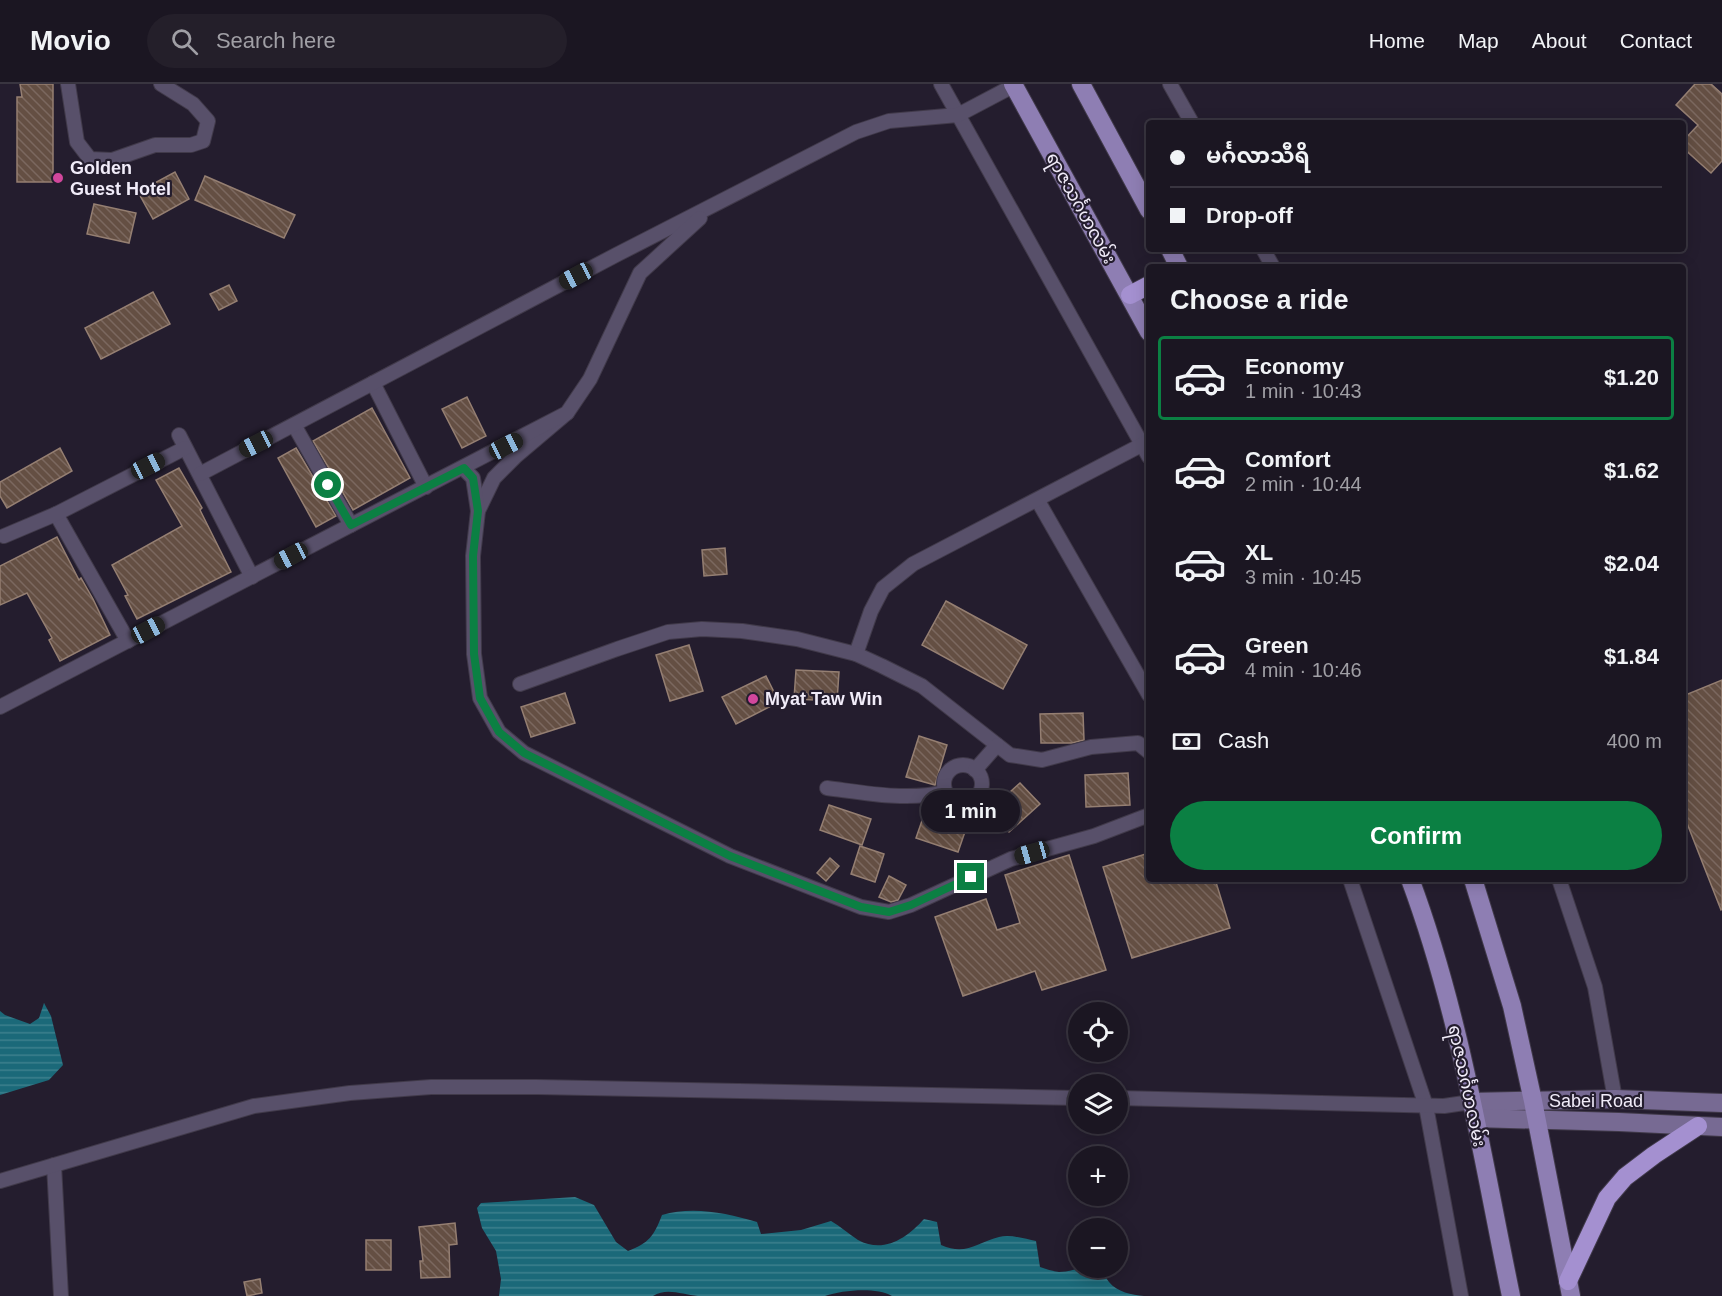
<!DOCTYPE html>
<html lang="en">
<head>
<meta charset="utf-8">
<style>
	:root { --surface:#1b1622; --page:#241f2a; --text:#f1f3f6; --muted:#a09fa5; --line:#393540; --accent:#0b8043 }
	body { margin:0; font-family:Helvetica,"Noto Sans Myanmar",sans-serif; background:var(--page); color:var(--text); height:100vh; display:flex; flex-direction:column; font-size:22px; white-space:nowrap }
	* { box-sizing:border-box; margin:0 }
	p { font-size:20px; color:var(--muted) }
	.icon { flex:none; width:33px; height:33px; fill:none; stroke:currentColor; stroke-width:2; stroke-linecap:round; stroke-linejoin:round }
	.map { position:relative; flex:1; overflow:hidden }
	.sheet { position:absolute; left:1146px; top:180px; width:540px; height:618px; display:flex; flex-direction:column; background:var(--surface); border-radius:6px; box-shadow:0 3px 15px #0003,0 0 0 2px var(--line) }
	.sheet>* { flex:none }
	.hud { position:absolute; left:1146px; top:36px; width:540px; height:132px; border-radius:6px; box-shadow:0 3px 15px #0003,0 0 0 2px var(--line); display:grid; align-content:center; height:132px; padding:0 24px; background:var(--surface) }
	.fabs { position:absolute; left:1068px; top:918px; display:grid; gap:12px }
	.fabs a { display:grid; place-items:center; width:60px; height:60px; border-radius:50%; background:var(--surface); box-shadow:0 3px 15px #0003,0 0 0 2px var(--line); font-size:30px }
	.end { position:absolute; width:27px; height:27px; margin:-14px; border:8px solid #0b8043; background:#fff; box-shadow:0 0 0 3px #fff }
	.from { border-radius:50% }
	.bubble { position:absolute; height:42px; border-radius:21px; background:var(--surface); box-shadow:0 3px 15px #0003,0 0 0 2px var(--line); font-size:20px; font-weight:600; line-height:42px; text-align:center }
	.car { position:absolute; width:18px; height:36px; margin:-18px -9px; border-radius:8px; box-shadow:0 0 4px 2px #0007; background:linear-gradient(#222 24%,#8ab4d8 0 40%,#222 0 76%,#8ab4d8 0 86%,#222 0) }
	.hud b { display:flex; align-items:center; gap:21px; height:57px; font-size:22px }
	.hud b+b { border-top:2px solid var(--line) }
	.hud i { width:15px; height:15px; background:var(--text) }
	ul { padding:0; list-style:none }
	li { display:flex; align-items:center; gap:18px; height:84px; margin:0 12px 9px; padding:0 12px; border:3px solid transparent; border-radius:6px }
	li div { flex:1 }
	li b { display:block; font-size:22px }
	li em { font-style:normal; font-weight:600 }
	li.active { border-color:var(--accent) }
	li>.icon { width:54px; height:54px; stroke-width:1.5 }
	h2 { padding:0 24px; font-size:27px; line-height:72px }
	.pay { display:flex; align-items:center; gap:15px; height:66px; padding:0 24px; font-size:22px }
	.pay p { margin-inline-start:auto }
	.primary-button { display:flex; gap:12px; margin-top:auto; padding:12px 24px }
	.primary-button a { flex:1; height:69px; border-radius:36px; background:var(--accent); color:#fff; font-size:24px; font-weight:600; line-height:69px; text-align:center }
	header { display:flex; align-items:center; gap:36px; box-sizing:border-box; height:84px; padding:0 30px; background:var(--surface); border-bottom:2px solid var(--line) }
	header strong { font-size:28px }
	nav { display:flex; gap:33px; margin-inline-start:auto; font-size:21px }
	.search { width:420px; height:54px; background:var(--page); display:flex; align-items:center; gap:15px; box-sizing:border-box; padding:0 21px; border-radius:33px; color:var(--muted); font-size:22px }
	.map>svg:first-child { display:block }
	.water { fill:url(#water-rules) }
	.building { fill:url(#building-back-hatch); stroke:#957f72; stroke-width:1.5 }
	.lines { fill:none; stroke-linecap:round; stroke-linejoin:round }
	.street-casing { stroke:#413a4a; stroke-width:16 }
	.secondary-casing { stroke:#413a4a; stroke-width:20 }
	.primary-casing { stroke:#413a4a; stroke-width:20 }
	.highway-casing { stroke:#413a4a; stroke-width:20 }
	.street { stroke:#58506a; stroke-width:14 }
	.secondary { stroke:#776a93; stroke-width:18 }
	.primary { stroke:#8e7eb3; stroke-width:18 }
	.highway { stroke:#a490d0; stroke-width:18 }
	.route { stroke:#0b8043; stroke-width:8 }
	.hotel-dot { fill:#d1479c; stroke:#241d2e; stroke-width:2 }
	.labels { text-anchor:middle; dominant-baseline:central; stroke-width:4.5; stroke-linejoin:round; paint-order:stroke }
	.poi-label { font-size:18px; font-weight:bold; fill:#f1ecf9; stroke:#241d2e; text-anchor:start }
	.street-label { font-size:18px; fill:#f1ecf9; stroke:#241d2e }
</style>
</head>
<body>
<header>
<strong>Movio</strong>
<div class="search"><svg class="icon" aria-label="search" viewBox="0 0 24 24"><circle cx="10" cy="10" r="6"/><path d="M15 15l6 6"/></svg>Search here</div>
<nav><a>Home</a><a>Map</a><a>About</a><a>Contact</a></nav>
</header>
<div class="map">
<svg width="1722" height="1212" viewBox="0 0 1722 1212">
	<defs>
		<pattern id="water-rules" width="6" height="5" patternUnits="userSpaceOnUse" patternTransform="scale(1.5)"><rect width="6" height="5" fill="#1b6979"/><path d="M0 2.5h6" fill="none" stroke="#3d7f8d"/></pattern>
		<pattern id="building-back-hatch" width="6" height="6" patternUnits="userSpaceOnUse" patternTransform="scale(1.5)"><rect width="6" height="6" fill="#644f43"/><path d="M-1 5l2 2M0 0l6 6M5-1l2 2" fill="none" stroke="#7b685f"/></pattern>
	</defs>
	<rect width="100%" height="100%" fill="#241d2e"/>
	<g class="water">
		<polygon points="44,919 51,932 63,981 49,996 0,1011 0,927 5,931 30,940 39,934"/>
		<path d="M 575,1113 L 594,1121 L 616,1158 L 628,1167 C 649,1159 654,1152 662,1131 C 693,1122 726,1129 757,1138 L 761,1150 L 801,1146 L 831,1137 C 840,1142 849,1150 858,1156 C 884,1170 907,1154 924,1135 L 937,1138 L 941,1161 C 966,1172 976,1159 999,1153 C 1011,1150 1025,1155 1036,1157 L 1040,1183 C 1046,1185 1052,1187 1059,1188 C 1071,1188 1085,1181 1097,1185 C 1104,1187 1105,1193 1109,1198 C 1117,1208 1132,1211 1144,1212 L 892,1212 C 876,1203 843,1206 825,1212 C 784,1212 740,1212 698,1212 C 683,1211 667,1203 653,1212 L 499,1212 L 501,1195 L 496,1167 L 482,1144 L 477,1124 L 481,1119 Z"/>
	</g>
	<g class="building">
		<polygon points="20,0 53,0 53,98 17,98 17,13 22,13"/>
		<polygon points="1695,0 1711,0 1722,10 1722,77 1711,89 1683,64 1683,57 1698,41 1676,21"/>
		<polygon points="175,88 189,115 153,135 138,108"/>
		<polygon points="205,92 295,131 284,154 195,116"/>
		<polygon points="94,120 136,129 129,159 87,150"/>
		<polygon points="229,201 237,217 219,226 210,210"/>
		<polygon points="153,208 170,240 101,275 85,244"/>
		<polygon points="467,313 486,352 462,364 442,325"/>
		<polygon points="372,324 410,394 353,426 313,357"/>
		<polygon points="60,364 72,387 7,424 0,412 0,398"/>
		<polygon points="296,364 336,432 316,443 278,374"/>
		<polygon points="179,384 202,424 200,426 231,488 137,535 125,512 128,511 112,481 182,442 156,396"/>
		<polygon points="57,453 79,496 81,494 93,515 110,551 60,577 49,556 52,554 27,509 0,521 0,482"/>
		<polygon points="725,464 727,490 704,492 702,466"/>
		<polygon points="946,517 1027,561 1003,605 922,561"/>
		<polygon points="689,561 703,607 670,617 656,571"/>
		<polygon points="796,586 839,588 837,617 794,615"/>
		<polygon points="766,592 779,618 736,640 722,613"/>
		<polygon points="1722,596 1722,825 1721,826 1683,729 1683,612"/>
		<polygon points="565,609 575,639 531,653 521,623"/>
		<polygon points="1083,629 1084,656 1072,659 1041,659 1040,630"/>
		<polygon points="919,652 947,661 935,701 906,693"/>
		<polygon points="1128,689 1130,721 1086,723 1085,691"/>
		<polygon points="1020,699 1040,720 1009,748 989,727"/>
		<polygon points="829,721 871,735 862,761 820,746"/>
		<polygon points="925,728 967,742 958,768 916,754"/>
		<polygon points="860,762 884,770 875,798 851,790"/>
		<polygon points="1149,769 1149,795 1215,795 1230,844 1132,874 1103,783"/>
		<polygon points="1069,771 1106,886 1042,906 1035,887 963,912 935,833 986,815 997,846 1020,839 1005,791"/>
		<polygon points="830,774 839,782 826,797 817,789"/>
		<polygon points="889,792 906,801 898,816 891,818 879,813"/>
		<polygon points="455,1139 457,1160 449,1161 450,1193 421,1194 420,1177 423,1177 419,1143"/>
		<rect x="366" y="1156" width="25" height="30"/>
		<polygon points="260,1195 262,1209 247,1212 244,1198"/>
	</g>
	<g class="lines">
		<defs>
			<g id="street">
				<polyline points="68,0 77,58 90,75 112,76 155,61 191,61 203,57 208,37 193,20 161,0"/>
				<polyline points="941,0 1149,373"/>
				<polyline points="1170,0 1192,39"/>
				<polyline points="1263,165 1273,183"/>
				<polyline points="373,299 426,403"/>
				<polyline points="567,329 515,373 494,394 478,427 473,472 474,570 480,614 499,648 524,669 730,772 861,823 889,828 911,821 1011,775 1094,752 1149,731"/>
				<polyline points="294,341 351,441"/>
				<polyline points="179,351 252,493"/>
				<polyline points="463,384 473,394 478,427"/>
				<polyline points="200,390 616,171 856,48 889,37 958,31 1013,2"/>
				<polyline points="1038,417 1149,611"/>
				<polyline points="56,430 128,557"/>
				<polyline points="4,452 56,430 185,364"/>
				<polyline points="856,570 871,527 883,504 913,480 1149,357"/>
				<polyline points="520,600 617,565 668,548 702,545 742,547 797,555 856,570 882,582 922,602 1010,671 1042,676 1091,663 1138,659 1149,668"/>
				<polyline points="0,623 567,329 590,295 640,189 700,134"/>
				<circle cx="963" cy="700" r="19"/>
				<polyline points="975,686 997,661"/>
				<path d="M 827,704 C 866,709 906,717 945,708"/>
				<polyline points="1350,795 1426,1022 1461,1212"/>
				<polyline points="1559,795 1595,903 1615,1015"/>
				<polyline points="1118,1014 1444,1022 1471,1018"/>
				<polyline points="54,1081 61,1212"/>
				<polyline points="0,1097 254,1022 350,1009 431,1003 537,1003 1078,1014"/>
			</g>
			<g id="secondary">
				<polyline points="1471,1018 1615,1015 1722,1019"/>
				<polyline points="1475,1034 1619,1038 1722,1043"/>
			</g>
			<g id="primary">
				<polyline points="1013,0 1149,248"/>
				<polyline points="1081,0 1149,126"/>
				<polyline points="1170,165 1179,183"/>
				<path d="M 1410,795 C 1460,929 1482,1072 1511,1212"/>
				<polyline points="1473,795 1512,922 1533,1017 1571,1212"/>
			</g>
			<g id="highway">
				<polyline points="1130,211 1149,201"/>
				<polyline points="1568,1197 1607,1114 1625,1093 1654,1071 1698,1042"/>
			</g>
		</defs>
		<use href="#street" class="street-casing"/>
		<use href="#secondary" class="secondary-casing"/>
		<use href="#primary" class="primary-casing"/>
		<use href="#highway" class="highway-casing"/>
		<use href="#street" class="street"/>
		<use href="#secondary" class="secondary"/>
		<use href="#primary" class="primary"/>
		<use href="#highway" class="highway"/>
	</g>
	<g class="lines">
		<polyline class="route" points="328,401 351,441 464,384 473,394 478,427 473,472 474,570 480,614 499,648 524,669 730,772 861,823 889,828 911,821 971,793"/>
	</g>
	<g class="hotel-dot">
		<circle cx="58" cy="94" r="6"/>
		<circle cx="753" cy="615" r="6"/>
	</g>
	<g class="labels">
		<g class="poi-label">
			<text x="70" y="84">Golden<tspan x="70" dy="21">Guest Hotel</tspan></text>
			<text x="765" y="615">Myat Taw Win</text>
		</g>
		<g class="street-label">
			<text transform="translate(1081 124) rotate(61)">ရာဇသင်္ဂဟလမ်း</text>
			<text transform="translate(1467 1002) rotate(78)">ရာဇသင်္ဂဟလမ်း</text>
			<text x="1596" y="1017">Sabei Road</text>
		</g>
	</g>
</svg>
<div class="fabs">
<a><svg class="icon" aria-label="locate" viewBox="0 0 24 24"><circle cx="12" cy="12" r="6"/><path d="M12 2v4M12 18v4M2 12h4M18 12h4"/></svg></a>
<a><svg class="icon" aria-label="layers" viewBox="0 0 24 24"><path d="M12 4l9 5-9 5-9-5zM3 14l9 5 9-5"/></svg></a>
<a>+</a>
<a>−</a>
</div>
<i class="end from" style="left:328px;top:401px"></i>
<i class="end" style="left:971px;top:793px"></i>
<div class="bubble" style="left:921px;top:706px;width:99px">1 min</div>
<i class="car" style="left:576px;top:192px;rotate:242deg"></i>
<i class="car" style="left:256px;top:360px;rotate:243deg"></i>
<i class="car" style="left:506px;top:362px;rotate:63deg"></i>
<i class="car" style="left:148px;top:382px;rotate:63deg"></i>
<i class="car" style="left:291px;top:472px;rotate:242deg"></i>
<i class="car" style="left:148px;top:546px;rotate:62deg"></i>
<i class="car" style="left:1032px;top:769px;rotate:254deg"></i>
<div class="hud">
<b><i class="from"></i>မင်္ဂလာသီရိ</b>
<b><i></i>Drop-off</b>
</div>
<section class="sheet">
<h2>Choose a ride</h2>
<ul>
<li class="active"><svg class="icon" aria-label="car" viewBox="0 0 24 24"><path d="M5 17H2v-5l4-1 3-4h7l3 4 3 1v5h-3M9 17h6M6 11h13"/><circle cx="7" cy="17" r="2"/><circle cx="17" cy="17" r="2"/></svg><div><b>Economy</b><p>1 min · 10:43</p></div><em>$1.20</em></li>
<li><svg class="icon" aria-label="car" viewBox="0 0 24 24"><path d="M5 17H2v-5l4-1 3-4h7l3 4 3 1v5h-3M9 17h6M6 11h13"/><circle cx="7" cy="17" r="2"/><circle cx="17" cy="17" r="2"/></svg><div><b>Comfort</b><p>2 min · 10:44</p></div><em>$1.62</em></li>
<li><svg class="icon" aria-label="car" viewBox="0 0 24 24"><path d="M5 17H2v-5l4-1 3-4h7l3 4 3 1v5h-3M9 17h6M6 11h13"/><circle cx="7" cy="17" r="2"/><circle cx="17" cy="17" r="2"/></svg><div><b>XL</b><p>3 min · 10:45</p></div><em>$2.04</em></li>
<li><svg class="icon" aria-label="car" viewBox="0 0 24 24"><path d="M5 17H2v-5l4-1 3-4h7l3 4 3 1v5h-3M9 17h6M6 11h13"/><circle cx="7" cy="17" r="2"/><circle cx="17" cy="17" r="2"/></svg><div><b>Green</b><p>4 min · 10:46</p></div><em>$1.84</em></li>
</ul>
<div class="pay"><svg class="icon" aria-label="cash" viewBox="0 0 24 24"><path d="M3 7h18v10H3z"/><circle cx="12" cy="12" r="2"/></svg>Cash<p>400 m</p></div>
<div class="primary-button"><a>Confirm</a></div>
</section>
</div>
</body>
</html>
